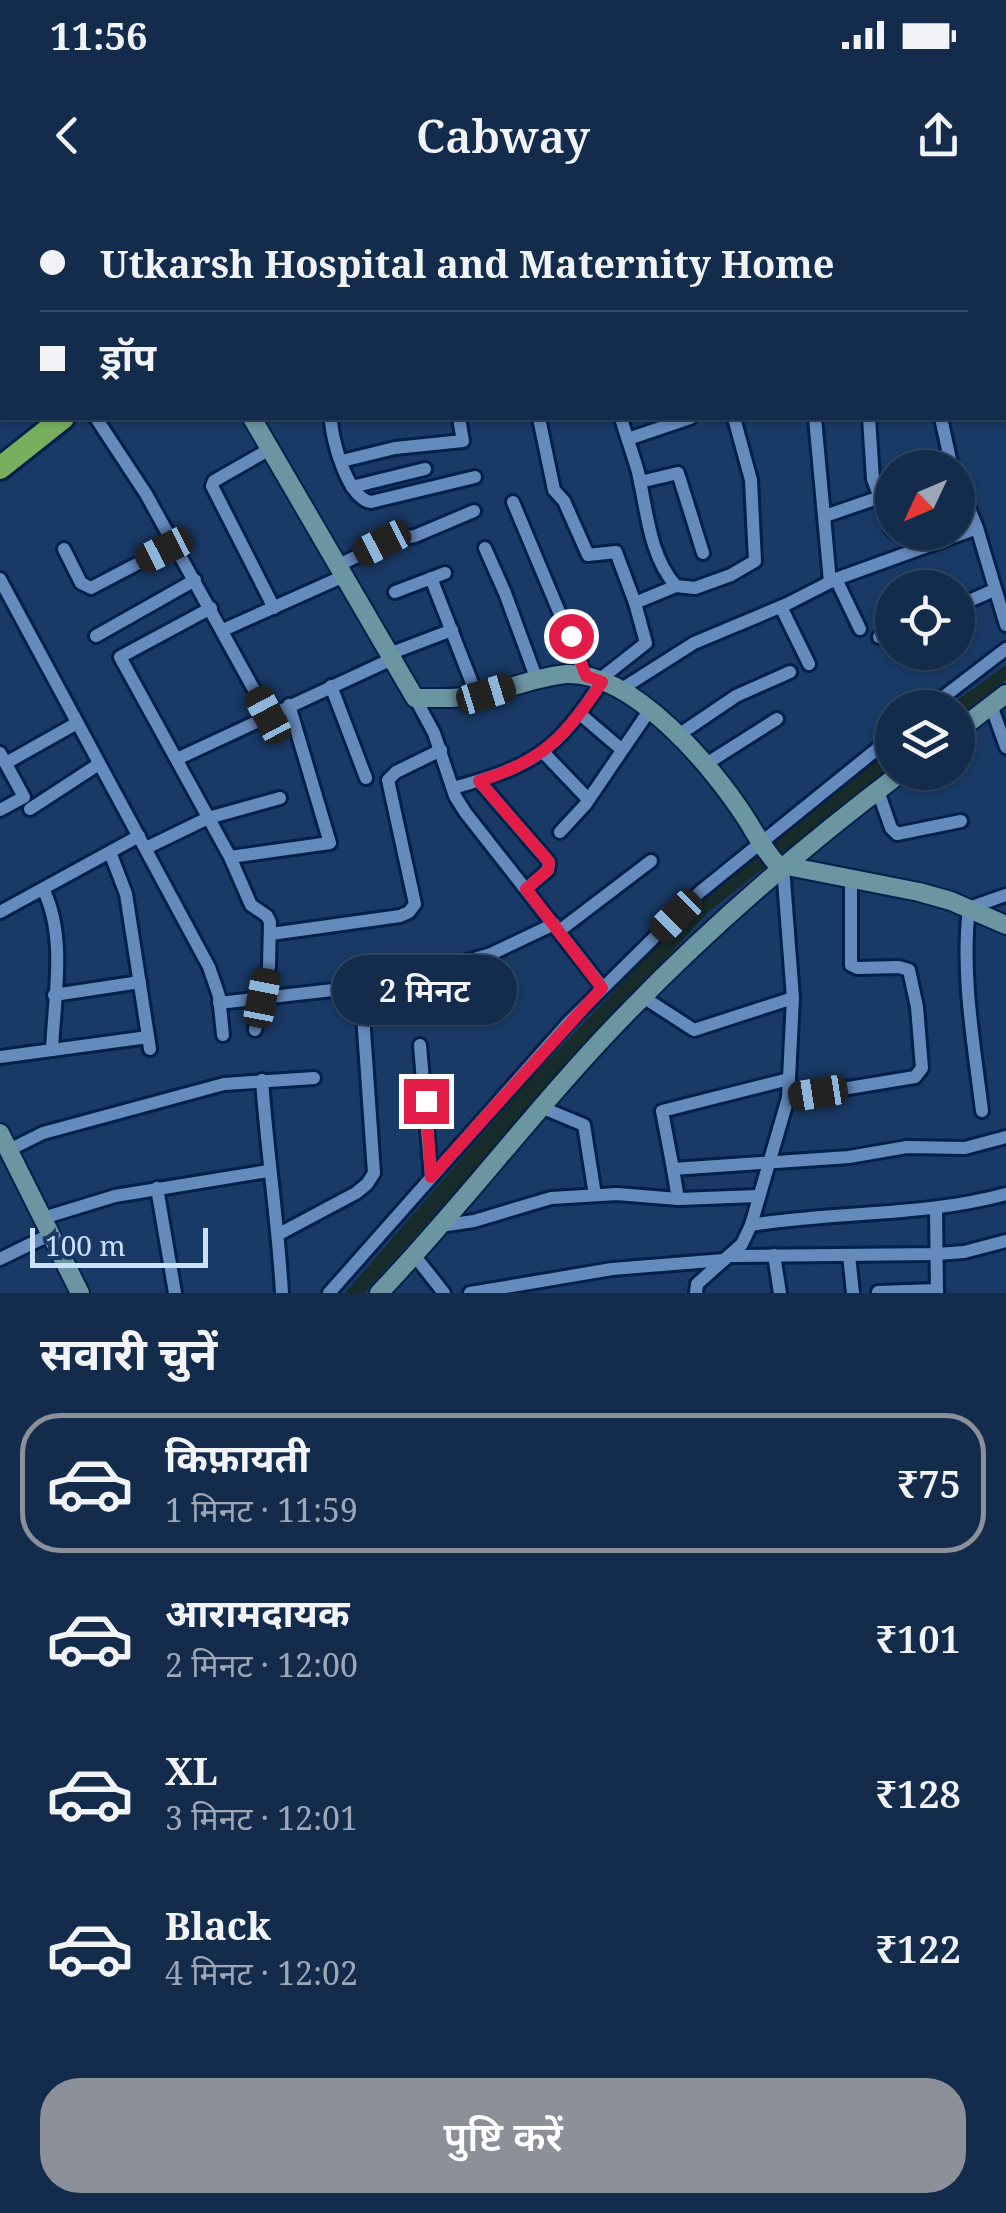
<!DOCTYPE html>
<html lang="hi">
<head>
<meta charset="utf-8">
<style>
	:root { --surface:#132c4c; --page:#1c3453; --text:#f1f3f6; --muted:#9da7b5; --line:#324864; --accent:#8c9099 }
	body { margin:0; font-family:"Noto Serif","Noto Sans Devanagari",serif; background:var(--page); color:var(--text); height:100vh; display:flex; flex-direction:column; font-size:38px; white-space:nowrap }
	* { box-sizing:border-box; margin:0 }
	p { font-size:32px; color:var(--muted) }
	.icon { flex:none; width:55px; height:55px; fill:none; stroke:currentColor; stroke-width:2; stroke-linecap:round; stroke-linejoin:round }
	.map { position:relative; height:1093px; overflow:hidden }
	.side { display:flex; flex-direction:column; background:var(--surface); flex:1 }
	.side>* { flex:none }
	.top-card { position:absolute; left:0px; top:0px; width:1008px; height:220px; box-shadow:0 2px 8px #0004,0 0 0 2px var(--line); display:grid; align-content:center; height:220px; padding:0 40px; background:var(--surface) }
	.needle { width:65px; rotate:226deg }
	.tools { position:absolute; left:875px; top:250px; display:grid; gap:20px }
	.tools a { display:grid; place-items:center; width:100px; height:100px; border-radius:50%; background:var(--surface); box-shadow:0 2px 8px #0004,0 0 0 2px var(--line); font-size:50px }
	.scale { position:absolute; left:30px; bottom:25px; width:178px; box-sizing:border-box; padding-left:10px; border:5px solid #cce0fb; border-top:0; font-size:28px; line-height:35px; white-space:nowrap; color:#cce0fb; -webkit-text-stroke:8px #193a66; paint-order:stroke }
	.end { position:absolute; width:45px; height:45px; margin:-22px; border:12px solid #e11d48; background:#fff; box-shadow:0 0 0 5px #fff }
	.from { border-radius:50% }
	.bubble { position:absolute; height:70px; border-radius:35px; background:var(--surface); box-shadow:0 2px 8px #0004,0 0 0 2px var(--line); font-size:32px; font-weight:600; line-height:70px; text-align:center }
	.car { position:absolute; width:30px; height:60px; margin:-30px -15px; border-radius:12px; box-shadow:0 0 8px 2px #0007; background:linear-gradient(#222 24%,#8ab4d8 0 40%,#222 0 76%,#8ab4d8 0 86%,#222 0) }
	.top-card b { display:flex; align-items:center; gap:35px; height:95px; font-size:38px }
	.top-card b+b { border-top:2px solid var(--line) }
	.top-card i { width:25px; height:25px; background:var(--text) }
	ul { padding:0; list-style:none }
	li { display:flex; align-items:center; gap:30px; height:140px; margin:0 20px 15px; padding:0 20px; border:5px solid transparent; border-radius:40px }
	li div { flex:1 }
	li b { display:block; font-size:38px }
	li em { font-style:normal; font-weight:600 }
	li.on { border-color:var(--accent) }
	li>.icon { width:90px; height:90px; stroke-width:1.5 }
	h2 { padding:0 40px; font-size:45px; line-height:120px }
	.action { display:flex; gap:20px; margin-top:auto; padding:20px 40px }
	.action a { flex:1; height:115px; border-radius:40px; background:var(--accent); color:#fff; font-size:40px; font-weight:600; line-height:115px; text-align:center }
	.status { display:flex; justify-content:space-between; align-items:center; height:70px; padding:0 50px; background:var(--surface); direction:ltr }
	.status svg { height:28px; fill:currentColor }
	header { display:flex; justify-content:space-between; align-items:center; height:130px; padding:0 40px; background:var(--surface); font-size:45px; font-weight:600 }
	.map>svg:first-child { display:block }
	.water { fill:#182b2b }
	.lines { fill:none; stroke-linecap:round; stroke-linejoin:round }
	.street-casing { stroke:#001f49; stroke-width:18 }
	.secondary-casing { stroke:#001f49; stroke-width:22 }
	.highway-casing { stroke:#001f49; stroke-width:28 }
	.street { stroke:#658abc; stroke-width:12 }
	.secondary { stroke:#6b95a0; stroke-width:18 }
	.highway { stroke:#78af5f; stroke-width:22 }
	.route { stroke:#e11d48; stroke-width:12 }
</style>
</head>
<body>
<div class="status"><b>11:56</b><svg viewBox="0 0 49 12"><path d="M0 12V9h3v3zM5 12V6h3v6zM10 12V3h3v9zM15 12V0h3v12zM26 1h20v11H26zM47 4h2v5h-2z"/></svg></div>
<header><svg class="icon" aria-label="back" viewBox="0 0 24 24"><path d="M15 5l-7 7 7 7"/></svg>Cabway<svg class="icon" aria-label="share" viewBox="0 0 24 24"><path d="M12 15V3M7 8l5-5 5 5M5 13v7h14v-7"/></svg></header>
<div class="map">
<svg width="1006" height="1093" viewBox="0 0 1006 1093">
	<rect width="100%" height="100%" fill="#193a66"/>
	<g class="water">
		<polygon points="1006,465 1006,480 958,517 958,508 948,507"/>
		<polygon points="892,548 892,567 707,713 364,1093 345,1093 530,879 712,689"/>
	</g>
	<g class="lines">
		<defs>
			<g id="street">
				<polyline points="9,0 9,2"/>
				<polyline points="120,0 122,2"/>
				<polyline points="428,0 429,2"/>
				<polyline points="962,0 963,2"/>
				<polyline points="797,2 802,2"/>
				<polyline points="830,2 838,0"/>
				<polyline points="1005,8 1006,8"/>
				<polyline points="1005,40 1006,39"/>
				<polyline points="0,109 2,108"/>
				<polyline points="1005,195 1006,199"/>
				<polyline points="96,218 146,294 268,515"/>
				<path d="M 331,218 C 331,239 348,299 371,302 L 475,277"/>
				<polyline points="539,218 554,290 564,301 588,355 616,352 635,403"/>
				<path d="M 621,218 C 626,236 633,254 638,272 C 647,310 649,356 676,386"/>
				<polyline points="815,218 830,382"/>
				<polyline points="869,218 873,279 892,330"/>
				<polyline points="941,218 952,268"/>
				<polyline points="628,239 690,218"/>
				<polyline points="270,249 214,281 212,286 274,408"/>
				<polyline points="342,261 395,248 463,241 459,218"/>
				<polyline points="958,281 977,328 1006,425"/>
				<polyline points="640,282 678,273 703,353"/>
				<polyline points="352,287 425,269"/>
				<polyline points="513,302 586,476"/>
				<polyline points="825,316 892,293"/>
				<polyline points="485,348 505,393 537,480"/>
				<polyline points="64,349 81,383 91,388 175,344"/>
				<polyline points="339,365 390,340 415,336 474,311"/>
				<polyline points="431,378 477,496"/>
				<polyline points="0,379 209,767 219,796 223,835"/>
				<polyline points="836,379 860,429"/>
				<polyline points="395,392 445,373"/>
				<polyline points="958,406 994,390"/>
				<polyline points="781,407 809,464"/>
				<polyline points="211,408 120,457 230,657 251,705 267,716 270,722 269,766 255,830"/>
				<polyline points="223,430 344,376"/>
				<polyline points="96,436 195,380"/>
				<polyline points="879,437 892,433"/>
				<polyline points="389,454 452,430"/>
				<polyline points="599,480 646,443 635,403 676,386 695,388 731,375 755,361 751,280 734,218"/>
				<polyline points="331,486 366,578"/>
				<polyline points="620,490 694,443 787,404 836,379 977,328"/>
				<polyline points="415,498 434,533 455,596 465,612 603,788"/>
				<polyline points="991,505 1006,547"/>
				<polyline points="929,508 1006,449"/>
				<polyline points="580,514 621,549"/>
				<polyline points="677,536 736,496 790,472"/>
				<polyline points="543,552 588,599"/>
				<polyline points="0,553 24,597 0,610"/>
				<polyline points="177,559 392,459"/>
				<polyline points="6,563 77,523"/>
				<polyline points="706,564 777,519"/>
				<polyline points="479,581 549,662 548,670 526,689"/>
				<path d="M 453,588 C 533,566 556,552 602,481"/>
				<polyline points="878,591 891,628 897,634 961,621"/>
				<polyline points="30,609 99,564"/>
				<polyline points="560,632 585,605 649,511"/>
				<polyline points="146,648 208,618 280,598"/>
				<polyline points="110,652 126,694 150,849"/>
				<polyline points="230,657 330,643 289,505"/>
				<path d="M 43,689 C 67,736 54,799 52,850"/>
				<polyline points="0,712 139,636"/>
				<polyline points="559,731 651,661"/>
				<polyline points="271,734 400,716 409,712 415,704 388,580 396,572 441,550"/>
				<polyline points="54,795 140,782"/>
				<polyline points="643,797 694,830 793,798"/>
				<polyline points="219,803 394,783 491,754 554,724"/>
				<polyline points="420,845 431,977"/>
				<polyline points="0,857 148,837"/>
				<path d="M 262,880 C 267,952 278,1022 282,1093"/>
				<polyline points="788,898 915,877 922,868 917,807 909,770 899,767 857,768 851,765 851,679"/>
				<polyline points="543,908 584,925 595,995"/>
				<path d="M 982,911 C 974,845 961,774 969,708 L 1006,695"/>
				<polyline points="9,950 43,933 224,884 314,878"/>
				<polyline points="673,969 662,911 789,879"/>
				<polyline points="157,988 175,1093"/>
				<polyline points="678,999 673,969 849,957 907,947 965,948 1006,937"/>
				<polyline points="936,1009 937,1093"/>
				<polyline points="43,1018 115,996 268,971"/>
				<path d="M 751,1025 C 836,1011 922,1017 1006,994"/>
				<polyline points="440,1026 474,1021 551,998 617,994 678,999 758,996"/>
				<polyline points="279,1034 356,993 367,984 374,973 361,787"/>
				<polyline points="414,1055 444,1093"/>
				<polyline points="774,1055 780,1093"/>
				<polyline points="849,1055 853,1093"/>
				<polyline points="730,1056 937,1054 964,1052 1006,1041"/>
				<polyline points="0,1059 51,1034"/>
				<polyline points="878,1092 937,1090"/>
				<polyline points="329,1093 568,823 700,692 892,537"/>
				<polyline points="470,1093 612,1069 724,1060"/>
				<polyline points="696,1093 697,1084 742,1044 751,1025 788,898 793,798 783,667"/>
			</g>
			<g id="secondary">
				<polyline points="256,0 256,2"/>
				<path d="M 252,218 L 415,498 C 438,498 462,499 485,494 C 512,488 539,476 567,474 C 634,472 714,568 747,620 C 757,636 764,650 777,664 L 919,692 L 951,701 L 1006,725"/>
				<polyline points="958,531 1006,494"/>
				<polyline points="0,933 80,1093"/>
				<path d="M 379,1093 C 465,1003 540,902 627,813 C 712,725 804,646 902,572"/>
			</g>
			<g id="highway">
				<polyline points="310,2 314,0"/>
				<polyline points="335,2 338,0"/>
				<polyline points="0,268 63,218"/>
			</g>
		</defs>
		<use href="#street" class="street-casing"/>
		<use href="#secondary" class="secondary-casing"/>
		<use href="#highway" class="highway-casing"/>
		<use href="#street" class="street"/>
		<use href="#secondary" class="secondary"/>
		<use href="#highway" class="highway"/>
	</g>
	<g class="lines">
		<path class="route" d="M 426,901 L 431,977 L 602,788 L 526,689 L 548,670 L 549,662 L 479,581 C 542,562 567,535 602,482 L 586,476 L 571,436"/>
	</g>
</svg>
<div class="tools">
<a><svg class="needle" viewBox="-14 -14 28 28"><path d="M0-13l5 13h-10z" fill="#e53935"/><path d="M0 13l5-13h-10z" fill="#9da7b5"/></svg></a>
<a><svg class="icon" aria-label="locate" viewBox="0 0 24 24"><circle cx="12" cy="12" r="6"/><path d="M12 2v4M12 18v4M2 12h4M18 12h4"/></svg></a>
<a><svg class="icon" aria-label="layers" viewBox="0 0 24 24"><path d="M12 4l9 5-9 5-9-5zM3 14l9 5 9-5"/></svg></a>
</div>
<div class="scale">100 m</div>
<i class="end from" style="left:571px;top:436px"></i>
<i class="end" style="left:426px;top:901px"></i>
<div class="bubble" style="left:332px;top:755px;width:185px">2 मिनट</div>
<i class="car" style="left:382px;top:343px;rotate:243deg"></i>
<i class="car" style="left:164px;top:350px;rotate:243deg"></i>
<i class="car" style="left:486px;top:494px;rotate:73deg"></i>
<i class="car" style="left:268px;top:515px;rotate:332deg"></i>
<i class="car" style="left:676px;top:716px;rotate:225deg"></i>
<i class="car" style="left:262px;top:798px;rotate:11deg"></i>
<i class="car" style="left:818px;top:893px;rotate:261deg"></i>
<div class="top-card">
<b><i class="from"></i>Utkarsh Hospital and Maternity Home</b>
<b><i></i>ड्रॉप</b>
</div>
</div>
<section class="side">
<h2>सवारी चुनें</h2>
<ul>
<li class="on"><svg class="icon" aria-label="car" viewBox="0 0 24 24"><path d="M5 17H2v-5l4-1 3-4h7l3 4 3 1v5h-3M9 17h6M6 11h13"/><circle cx="7" cy="17" r="2"/><circle cx="17" cy="17" r="2"/></svg><div><b>किफ़ायती</b><p>1 मिनट · 11:59</p></div><em>₹75</em></li>
<li><svg class="icon" aria-label="car" viewBox="0 0 24 24"><path d="M5 17H2v-5l4-1 3-4h7l3 4 3 1v5h-3M9 17h6M6 11h13"/><circle cx="7" cy="17" r="2"/><circle cx="17" cy="17" r="2"/></svg><div><b>आरामदायक</b><p>2 मिनट · 12:00</p></div><em>₹101</em></li>
<li><svg class="icon" aria-label="car" viewBox="0 0 24 24"><path d="M5 17H2v-5l4-1 3-4h7l3 4 3 1v5h-3M9 17h6M6 11h13"/><circle cx="7" cy="17" r="2"/><circle cx="17" cy="17" r="2"/></svg><div><b>XL</b><p>3 मिनट · 12:01</p></div><em>₹128</em></li>
<li><svg class="icon" aria-label="car" viewBox="0 0 24 24"><path d="M5 17H2v-5l4-1 3-4h7l3 4 3 1v5h-3M9 17h6M6 11h13"/><circle cx="7" cy="17" r="2"/><circle cx="17" cy="17" r="2"/></svg><div><b>Black</b><p>4 मिनट · 12:02</p></div><em>₹122</em></li>
</ul>
<div class="action"><a>पुष्टि करें</a></div>
</section>
</body>
</html>
